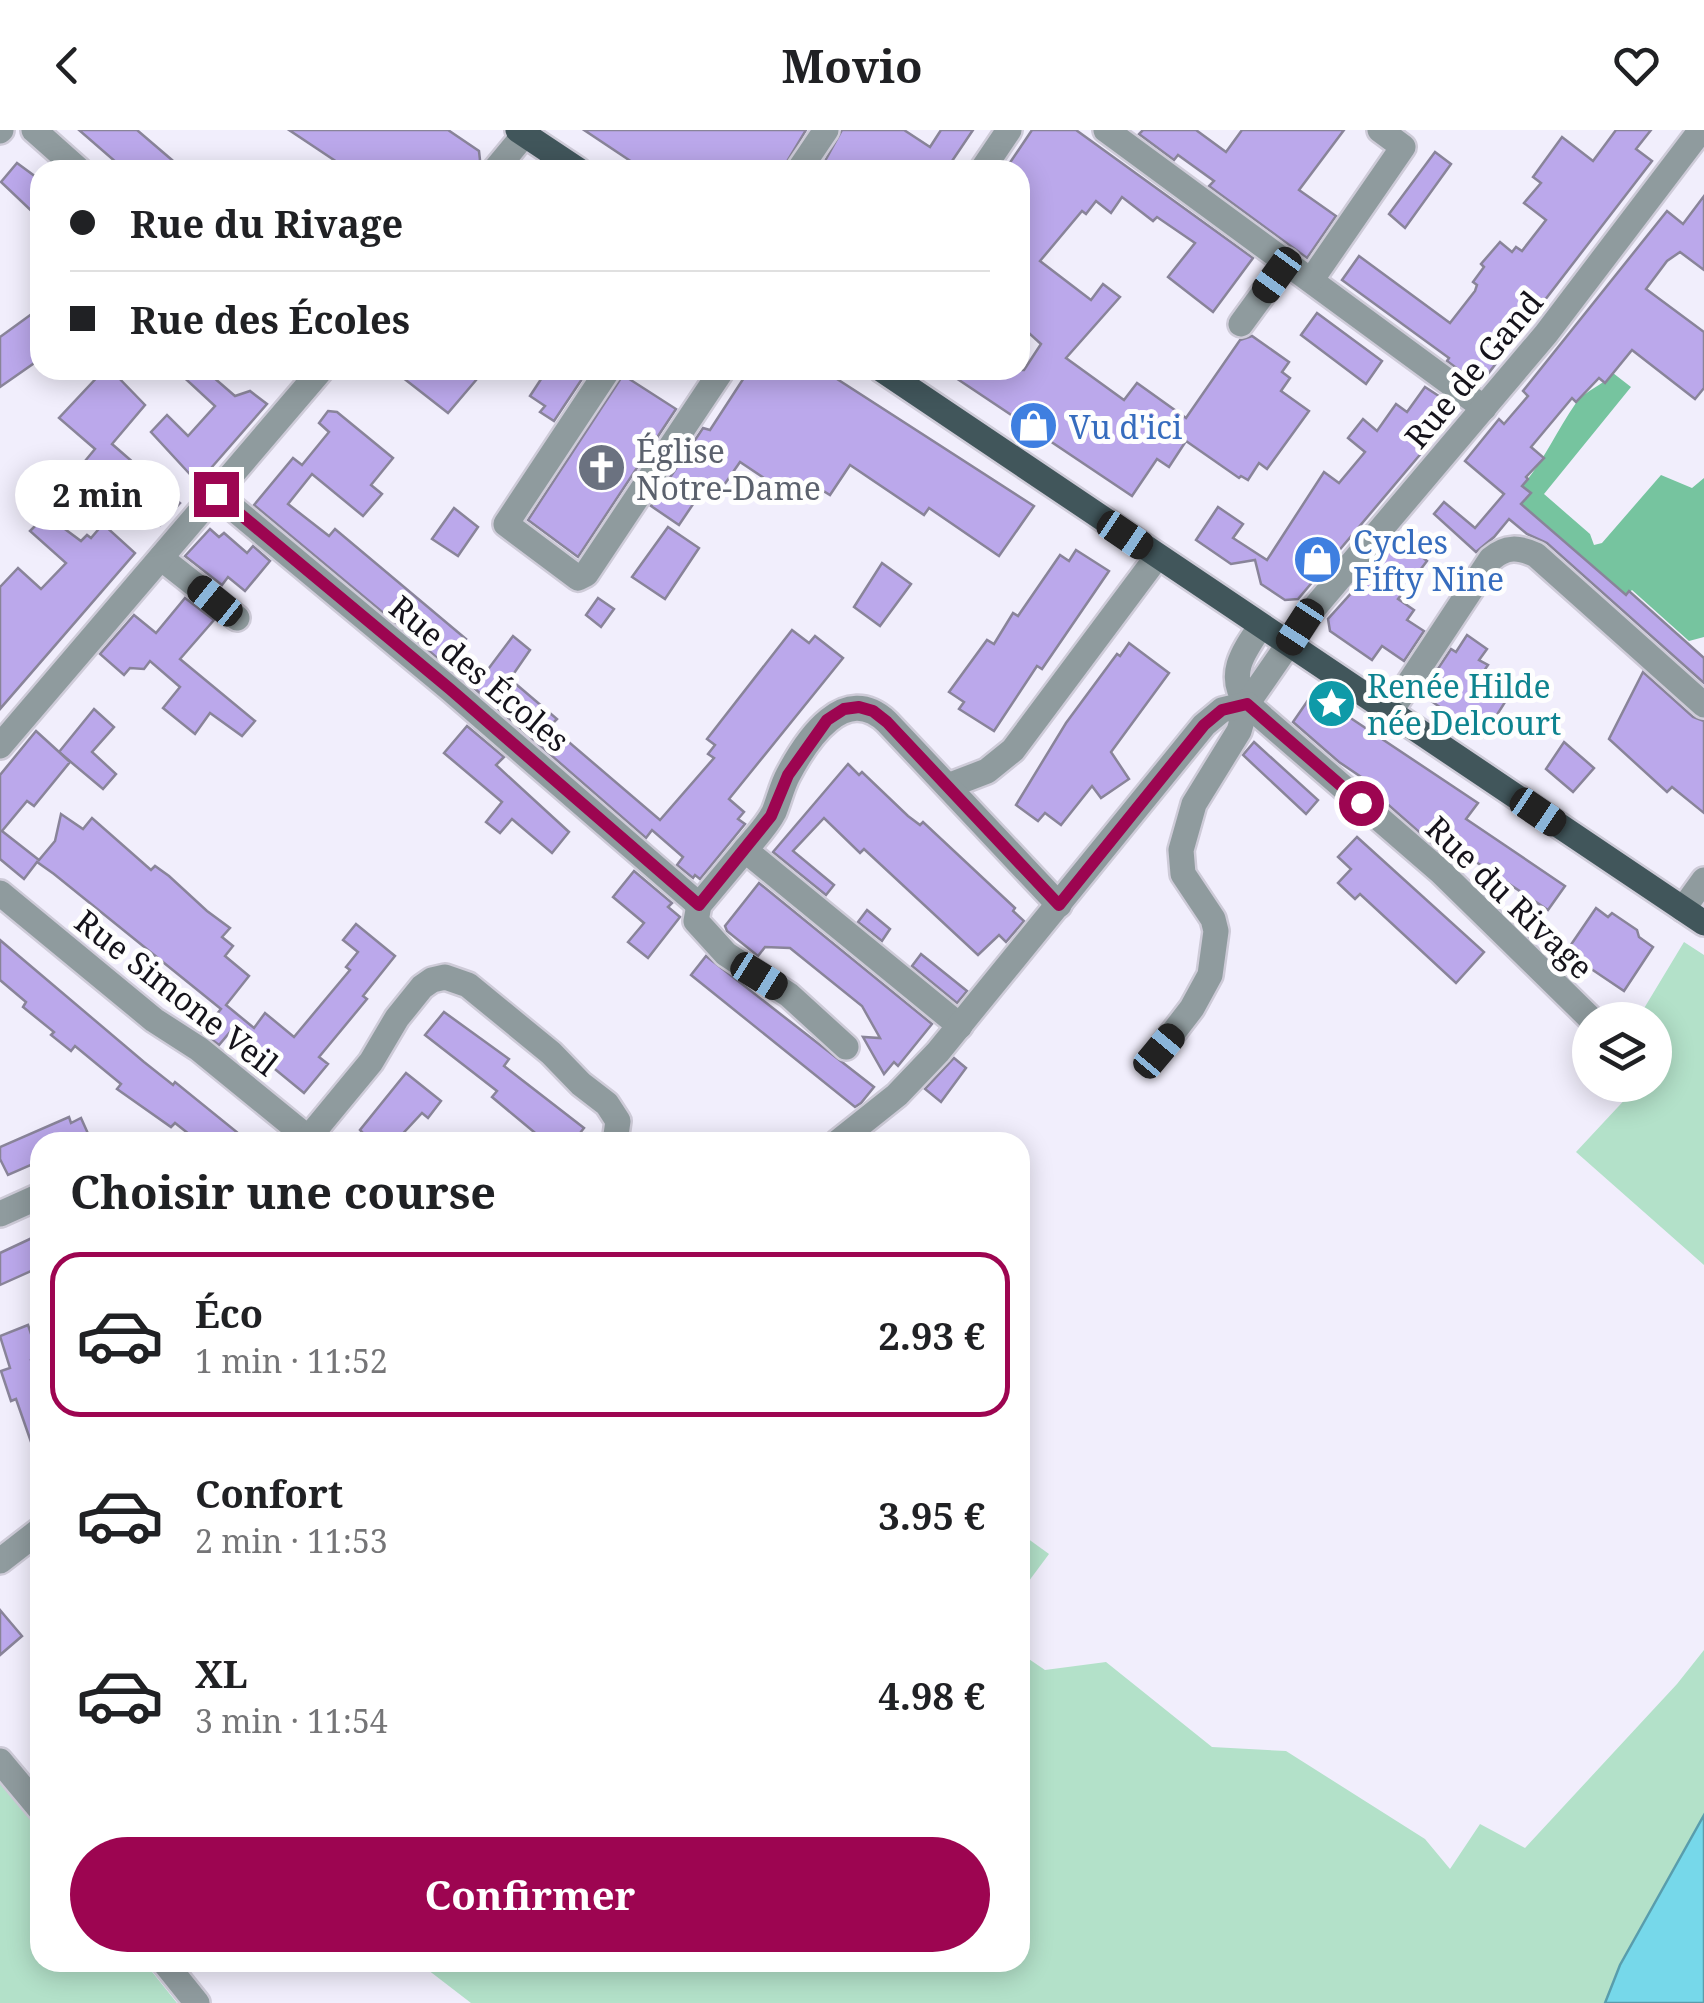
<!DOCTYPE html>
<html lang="fr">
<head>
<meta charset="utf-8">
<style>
	:root { --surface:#fff; --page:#f6f6f6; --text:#202124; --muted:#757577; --line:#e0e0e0; --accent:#9d0551 }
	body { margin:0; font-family:"Noto Serif",serif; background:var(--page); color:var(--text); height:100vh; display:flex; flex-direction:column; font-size:38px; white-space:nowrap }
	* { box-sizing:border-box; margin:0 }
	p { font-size:32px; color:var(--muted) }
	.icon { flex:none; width:55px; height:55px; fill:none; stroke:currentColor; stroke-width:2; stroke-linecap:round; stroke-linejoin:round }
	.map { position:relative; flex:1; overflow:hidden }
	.drawer { position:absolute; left:30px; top:1002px; width:1000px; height:840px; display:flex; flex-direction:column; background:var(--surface); border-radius:30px; box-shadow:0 5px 25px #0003 }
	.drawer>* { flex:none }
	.hud { position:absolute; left:30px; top:30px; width:1000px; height:220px; border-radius:30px; box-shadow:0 5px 25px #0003; display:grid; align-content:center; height:220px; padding:0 40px; background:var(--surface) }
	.tools { position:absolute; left:1572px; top:872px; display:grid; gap:20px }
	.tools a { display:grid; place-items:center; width:100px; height:100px; border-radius:50%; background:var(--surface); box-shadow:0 5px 25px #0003; font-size:50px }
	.end { position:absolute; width:45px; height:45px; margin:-22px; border:12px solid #9d0551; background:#fff; box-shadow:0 0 0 5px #fff }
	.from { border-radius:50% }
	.bubble { position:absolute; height:70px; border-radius:35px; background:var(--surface); box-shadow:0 5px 25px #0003; font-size:32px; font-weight:700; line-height:70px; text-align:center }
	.car { position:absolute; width:30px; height:60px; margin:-30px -15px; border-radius:12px; box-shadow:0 0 8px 2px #0007; background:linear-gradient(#222 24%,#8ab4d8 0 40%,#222 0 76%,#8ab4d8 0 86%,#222 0) }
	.hud b { display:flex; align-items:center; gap:35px; height:95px; font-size:38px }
	.hud b+b { border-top:2px solid var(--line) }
	.hud i { width:25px; height:25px; background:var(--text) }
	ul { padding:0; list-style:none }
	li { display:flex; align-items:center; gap:30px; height:165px; margin:0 20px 15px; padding:0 20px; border:5px solid transparent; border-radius:30px }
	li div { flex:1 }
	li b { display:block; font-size:38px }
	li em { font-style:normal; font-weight:700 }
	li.on { border-color:var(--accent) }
	li>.icon { width:90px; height:90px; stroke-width:1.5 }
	h2 { padding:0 40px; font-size:45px; line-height:120px }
	.primary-button { display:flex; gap:20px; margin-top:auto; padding:20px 40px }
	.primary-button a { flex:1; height:115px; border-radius:60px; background:var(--accent); color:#fff; font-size:40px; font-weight:700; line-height:115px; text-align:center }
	header { display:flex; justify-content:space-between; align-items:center; height:130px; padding:0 40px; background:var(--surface); font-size:45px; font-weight:700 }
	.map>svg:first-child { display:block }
	.green { fill:#b3e1c9 }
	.forest { fill:#76c49f }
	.water { fill:#76d8ea; stroke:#599dac; stroke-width:2.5 }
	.building { fill:#bba8eb; stroke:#898499; stroke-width:2.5 }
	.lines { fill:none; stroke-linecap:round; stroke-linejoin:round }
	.minor-casing { stroke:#cecbd8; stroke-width:30 }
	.major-casing { stroke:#cecbd8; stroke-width:30 }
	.minor { stroke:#8f9b9e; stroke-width:25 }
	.major { stroke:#41565b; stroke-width:25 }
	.route { stroke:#9d0551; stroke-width:12 }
	.labels { text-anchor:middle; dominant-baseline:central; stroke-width:10; stroke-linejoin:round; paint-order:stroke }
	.street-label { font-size:32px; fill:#15131b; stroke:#fefefe }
	.shop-label { font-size:32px; fill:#366cbe; stroke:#fefefe; text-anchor:start }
	.worship-label { font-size:32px; fill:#5b616d; stroke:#fefefe; text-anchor:start }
	.culture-label { font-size:32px; fill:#0d838f; stroke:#fefefe; text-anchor:start }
</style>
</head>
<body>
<header><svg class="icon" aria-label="back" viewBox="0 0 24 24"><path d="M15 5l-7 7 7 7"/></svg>Movio<svg class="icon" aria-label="heart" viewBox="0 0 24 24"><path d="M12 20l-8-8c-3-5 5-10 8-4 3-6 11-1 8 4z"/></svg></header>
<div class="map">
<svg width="1704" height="1873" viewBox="0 0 1704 1873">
	<rect width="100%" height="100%" fill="#f1eefc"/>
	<g class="green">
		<polygon points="1684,812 1704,825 1704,1135 1576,1022 1631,963 1622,955 1655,955 1655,890 1637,890"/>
		<polygon points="1020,1403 1049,1424 1020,1463"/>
		<polygon points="1704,1520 1704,1685 1620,1835 1605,1873 471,1873 419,1833 1020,1832 1020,1523 1045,1540 1106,1532 1212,1617 1286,1621 1425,1709 1450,1739 1480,1694 1525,1718 1677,1554"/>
		<polygon points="0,1651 40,1700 40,1832 145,1833 177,1873 0,1873"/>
	</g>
	<path class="forest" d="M 1613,243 L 1631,257 L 1544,364 L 1590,404 L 1594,415 L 1602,413 L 1661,345 L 1692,358 L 1704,348 L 1704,507 L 1689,511 L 1632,460 L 1625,466 L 1521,374 L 1530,363 L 1522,356 C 1544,331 1557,300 1576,273 C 1585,260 1603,256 1613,243 Z"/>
	<polygon class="water" points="1704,1685 1704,1873 1605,1873 1620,1835"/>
	<g class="building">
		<polygon points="79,0 137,0 172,30 164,40 125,40"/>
		<polygon points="289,0 448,0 479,21 480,30 471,40 349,40"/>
		<polygon points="584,0 806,0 782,40 644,40"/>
		<polygon points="842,0 904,0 930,17 941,0 973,0 946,40 839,40 825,31"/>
		<polygon points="1032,0 1076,0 1253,128 1213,182 1168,147 1195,113 1157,87 1153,91 1122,67 1111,83 1096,71 1086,84 1082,81 1040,131 1091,170 1103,154 1120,167 1066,228 1124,270 1137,253 1186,288 1240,210 1252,206 1289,232 1282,242 1290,248 1281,261 1309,281 1267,339 1259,333 1248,350 1241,346 1239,348 1186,311 1169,337 1157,329 1132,366 944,240 1024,240 1041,214 1020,195 1020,40 1005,40"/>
		<polygon points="1143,0 1196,0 1226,22 1242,0 1344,0 1299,60 1336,86 1307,128 1209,56 1214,51 1178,25 1174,30 1139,4"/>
		<polygon points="1616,0 1651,0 1636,19 1652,31 1484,249 1474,251 1447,231 1449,228 1342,150 1359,126 1450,193 1475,161 1477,155 1473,152 1484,137 1481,134 1500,112 1512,122 1516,117 1522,121 1546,90 1524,73 1541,53 1533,47 1562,7 1593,31"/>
		<polygon points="1435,22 1451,34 1405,98 1389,84"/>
		<polygon points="17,33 40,50 40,89 1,52"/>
		<polygon points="1704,66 1704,140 1680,122 1667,131 1646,159 1704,202 1704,258 1695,269 1632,220 1605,253 1599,248 1576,272 1572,268 1531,317 1544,328 1526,347 1528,349 1522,356 1531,363 1521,374 1626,465 1629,461 1704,528 1704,553 1547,413 1527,404 1509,389 1494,407 1476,422 1434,384 1444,372 1475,398 1504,364 1465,331 1499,289 1504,294 1528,266 1523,261 1667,81 1683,94"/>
		<polygon points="40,178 40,229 0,257 0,207"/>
		<polygon points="1317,183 1382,231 1366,254 1301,205"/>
		<polygon points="104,240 111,240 145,275 112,314 180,373 160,395 85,331 95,319 59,288"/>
		<polygon points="176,240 205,240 235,266 250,261 267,274 198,353 151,302 167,285 188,306 215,276"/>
		<polygon points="393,240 466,240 477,249 448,283"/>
		<polygon points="547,240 588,240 554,291 540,282 545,276 530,266"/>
		<polygon points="749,240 823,240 1034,376 999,426 929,378 924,385 850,335 830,365 812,354 800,372 740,332 722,358 710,349 679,395 651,376 703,298 710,300"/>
		<polygon points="623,245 676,279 578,427 528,390"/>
		<polygon points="1425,257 1448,272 1451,288 1298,469 1285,470 1261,454 1255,430 1231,434 1196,410 1218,377 1243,394 1233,408 1267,430 1324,342 1339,353 1365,322 1348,308 1363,289 1377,301 1396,274 1407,282"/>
		<polygon points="328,281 337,282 393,328 371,355 382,364 363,386 312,344 288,374 329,406 335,399 466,509 447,536 254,375 293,328 302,335 329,302 319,293"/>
		<polygon points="454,378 478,397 458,426 432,409"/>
		<polygon points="46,385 81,411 87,405 91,408 103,394 135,423 0,579 0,457 18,438 41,459 66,433 30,401"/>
		<polygon points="668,397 699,418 665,469 632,447"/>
		<polygon points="210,399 219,407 224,403 247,423 253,416 270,431 245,461 228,447 222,455 185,426"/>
		<polygon points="1400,409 1427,431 1398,469 1414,480 1407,490 1424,501 1404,531 1382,516 1372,530 1330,501 1328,489"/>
		<polygon points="1076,420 1109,441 1042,539 1037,536 994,601 959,579 964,572 949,562 987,510 994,514 1013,483 1018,486 1060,425 1069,431"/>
		<polygon points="882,433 911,454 880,496 854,477"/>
		<polygon points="185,468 214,490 180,529 255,591 242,606 210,583 195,604 163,578 180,557 150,531 144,539 130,538 124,545 100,524 134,485 156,503"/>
		<polygon points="598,468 614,479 601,497 586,485"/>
		<polygon points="792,500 809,513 815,506 843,528 729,669 744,682 738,689 745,694 700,749 695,745 693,748 677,735 683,727 652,700 646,708 474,558 513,506 530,520 510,549 557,589 550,596 660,690 714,628 708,624 715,615 707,609"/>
		<polygon points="1467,505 1487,519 1479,530 1488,535 1477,551 1507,569 1483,607 1421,564 1451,519 1456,522"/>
		<polygon points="1129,513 1169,543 1111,622 1129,649 1101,668 1092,656 1061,695 1045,683 1038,691 1016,675 1066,593 1117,524 1120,526"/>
		<polygon points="1643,542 1693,587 1704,591 1704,683 1672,657 1667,662 1609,609"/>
		<polygon points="1313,563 1478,673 1466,689 1565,756 1548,780 1449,714 1443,723 1368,657 1370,653 1339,632 1293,592"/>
		<polygon points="94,579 114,597 92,622 116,644 103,659 59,622"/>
		<polygon points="467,596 504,627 496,635 569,702 552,723 512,689 500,703 486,692 502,672 444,623"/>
		<polygon points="36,601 70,632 34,676 27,671 2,701 39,730 55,711 61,684 83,699 92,688 151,740 155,736 169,746 207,781 230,798 222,807 233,816 225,826 249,846 226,875 254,898 265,883 294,907 350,840 346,837 358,822 343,810 356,794 395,826 363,866 367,869 319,927 328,934 304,963 230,902 219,915 202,902 221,879 54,744 37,732 24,749 0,729 0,645"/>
		<polygon points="1254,612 1318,670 1306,684 1243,625"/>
		<polygon points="1564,612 1594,638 1573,662 1546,639"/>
		<polygon points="848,634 859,645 862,642 908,686 920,695 923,692 1015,778 1013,781 1024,791 1006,812 999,805 978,825 864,719 860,723 824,688 793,721 834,755 826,765 773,722"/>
		<polygon points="1357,707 1484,822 1456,853 1360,764 1355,769 1338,753 1351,739 1338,727"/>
		<polygon points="634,741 672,773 668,777 680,787 648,828 628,812 644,793 613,767"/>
		<polygon points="759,753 932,894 898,936 894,932 884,944 863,907 880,908 862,876 790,818 765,817 758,826 727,801 725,796"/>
		<polygon points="1596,778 1608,787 1612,783 1637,800 1639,807 1653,817 1624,861 1566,822"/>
		<polygon points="867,780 890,799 882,811 858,792"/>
		<polygon points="0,810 144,932 173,955 175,952 249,1012 199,1012 175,993 171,997 117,959 121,954 75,916 71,921 51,905 54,902 23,877 26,872 0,850"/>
		<polygon points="921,824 967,861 957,873 912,836"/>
		<polygon points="706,826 874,957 861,973 855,977 691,845"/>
		<polygon points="444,882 509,929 504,936 584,998 573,1012 546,1012 492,967 497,961 425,905"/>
		<polygon points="954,928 966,938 941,972 925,959"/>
		<polygon points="406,943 441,971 428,988 422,983 395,1012 354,1012 362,1002 360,1000"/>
		<polygon points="69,987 71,993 81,988 90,1008 80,1012 40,1012 40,1031 8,1045 0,1029 0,1017"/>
		<polygon points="32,1108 40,1125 40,1137 0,1155 0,1123"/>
		<polygon points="28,1195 39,1227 31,1230 40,1257 40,1329 37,1329 16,1269 11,1271 1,1241 10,1238 0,1206"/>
		<polygon points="0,1480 22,1506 0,1525"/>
	</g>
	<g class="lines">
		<defs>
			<g id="minor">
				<polyline points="34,0 79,40"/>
				<polyline points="1106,0 1484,278"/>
				<polyline points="0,1 1,0"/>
				<polyline points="495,40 528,0"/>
				<polyline points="799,40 826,0"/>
				<polyline points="982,40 1009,0"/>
				<polyline points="1312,149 1403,17 1380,0"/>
				<polyline points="1241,194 1287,131"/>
				<polyline points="608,240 506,394 578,448 586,444 722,240"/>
				<polyline points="216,364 450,559 699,775"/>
				<polyline points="161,428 237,488"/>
				<path d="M 1261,496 C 1243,522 1226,545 1247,574 L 1441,742 L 1592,890"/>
				<path d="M 1390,582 L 1491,429 C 1506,416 1519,417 1536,425 L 1704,575"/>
				<polyline points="0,616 321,240"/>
				<polyline points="948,656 987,641 1013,620 1157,427"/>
				<path d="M 745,720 C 755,708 767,696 774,682 C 779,670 782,656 788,645 C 807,609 845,552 887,592 L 1059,775"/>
				<polyline points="0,763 154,890 199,919 313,1012"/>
				<polyline points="1683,779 1704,750"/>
				<polyline points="846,917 789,865 726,824 696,791 699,775 745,720 960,896"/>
				<polyline points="1159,921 1192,878 1210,845 1216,801 1213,789 1183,744 1181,720 1194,674 1239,601 1247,574 1310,483 1546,204 1701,0"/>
				<polyline points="305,1012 371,932 397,888 422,857 432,850 445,847 468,855 551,923 581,954 607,974 618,991 615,1012"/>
				<polyline points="838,1012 897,965 938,922 1204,595 1222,580 1247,574"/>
				<polyline points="0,1084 40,1066"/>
				<polyline points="0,1431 40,1400"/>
				<polyline points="0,1631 40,1679"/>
				<polyline points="164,1832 197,1873"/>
			</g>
			<g id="major">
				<polyline points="518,0 578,40"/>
				<polyline points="882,240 1704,793"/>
			</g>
		</defs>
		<use href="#minor" class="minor-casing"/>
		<use href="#major" class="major-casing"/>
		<use href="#minor" class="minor"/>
		<use href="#major" class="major"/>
	</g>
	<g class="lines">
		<polyline class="route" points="216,364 450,559 699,775 771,686 788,645 827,590 844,579 859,577 873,581 887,592 1059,775 1204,595 1222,580 1247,574 1361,673"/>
	</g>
	<defs>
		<symbol id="shop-disc" viewBox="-11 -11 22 22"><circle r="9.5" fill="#3f7fe0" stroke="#fefefe"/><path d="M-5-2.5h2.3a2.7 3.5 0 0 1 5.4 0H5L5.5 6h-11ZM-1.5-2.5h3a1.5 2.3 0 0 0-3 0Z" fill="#fff"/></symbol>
		<symbol id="church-disc" viewBox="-11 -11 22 22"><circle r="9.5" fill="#6b7280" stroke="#fefefe"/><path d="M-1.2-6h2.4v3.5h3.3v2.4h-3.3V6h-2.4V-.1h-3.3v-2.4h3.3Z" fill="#fff"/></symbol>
		<symbol id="sight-disc" viewBox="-11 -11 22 22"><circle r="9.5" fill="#0f9aa8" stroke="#fefefe"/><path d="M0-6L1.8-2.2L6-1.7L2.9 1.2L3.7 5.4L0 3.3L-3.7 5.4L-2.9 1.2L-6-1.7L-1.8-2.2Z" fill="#fff"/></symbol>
	</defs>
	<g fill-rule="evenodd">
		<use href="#shop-disc" x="1006" y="268" width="55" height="55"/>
		<use href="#church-disc" x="574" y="310" width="55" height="55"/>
		<use href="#shop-disc" x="1290" y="402" width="55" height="55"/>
		<use href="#sight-disc" x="1304" y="546" width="55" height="55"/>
	</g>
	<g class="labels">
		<g class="street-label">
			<text transform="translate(1473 239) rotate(-50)">Rue de Gand</text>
			<text transform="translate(480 543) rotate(40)">Rue des Écoles</text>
			<text transform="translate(1510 767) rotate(44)">Rue du Rivage</text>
			<text transform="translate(177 862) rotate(38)">Rue Simone Veil</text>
		</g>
		<g class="shop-label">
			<text x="1069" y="296">Vu d'ici</text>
			<text x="1353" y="411">Cycles<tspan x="1353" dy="37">Fifty Nine</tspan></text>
		</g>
		<g class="worship-label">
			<text x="636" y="320">Église<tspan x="636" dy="37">Notre-Dame</tspan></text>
		</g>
		<g class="culture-label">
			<text x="1367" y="555">Renée Hilde<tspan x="1367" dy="37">née Delcourt</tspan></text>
		</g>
	</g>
</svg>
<div class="tools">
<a><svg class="icon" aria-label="layers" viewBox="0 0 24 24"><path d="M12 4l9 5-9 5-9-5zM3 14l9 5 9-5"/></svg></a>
</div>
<i class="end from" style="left:1361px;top:673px"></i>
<i class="end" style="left:216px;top:364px"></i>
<div class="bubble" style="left:15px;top:330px;width:165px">2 min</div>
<i class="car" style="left:1277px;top:145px;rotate:216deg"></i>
<i class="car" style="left:1125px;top:405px;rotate:124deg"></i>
<i class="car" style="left:215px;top:471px;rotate:309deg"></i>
<i class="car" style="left:1300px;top:497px;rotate:213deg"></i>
<i class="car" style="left:1538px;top:682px;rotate:124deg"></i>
<i class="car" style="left:759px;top:846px;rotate:122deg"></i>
<i class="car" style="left:1159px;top:921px;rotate:40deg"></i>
<div class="hud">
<b><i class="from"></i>Rue du Rivage</b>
<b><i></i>Rue des Écoles</b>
</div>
<section class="drawer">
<h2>Choisir une course</h2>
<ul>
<li class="on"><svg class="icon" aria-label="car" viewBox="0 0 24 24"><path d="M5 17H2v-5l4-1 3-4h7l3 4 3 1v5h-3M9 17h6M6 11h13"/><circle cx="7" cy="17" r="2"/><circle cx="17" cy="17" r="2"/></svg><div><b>Éco</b><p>1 min · 11:52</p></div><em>2.93 €</em></li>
<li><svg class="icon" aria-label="car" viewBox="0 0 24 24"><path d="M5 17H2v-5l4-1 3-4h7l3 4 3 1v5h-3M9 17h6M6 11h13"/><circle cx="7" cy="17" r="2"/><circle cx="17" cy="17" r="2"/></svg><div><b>Confort</b><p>2 min · 11:53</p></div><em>3.95 €</em></li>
<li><svg class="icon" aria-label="car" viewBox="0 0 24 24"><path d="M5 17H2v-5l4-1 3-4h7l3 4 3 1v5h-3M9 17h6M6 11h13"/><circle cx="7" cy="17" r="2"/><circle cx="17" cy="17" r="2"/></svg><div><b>XL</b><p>3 min · 11:54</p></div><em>4.98 €</em></li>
</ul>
<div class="primary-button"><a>Confirmer</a></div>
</section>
</div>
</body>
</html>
